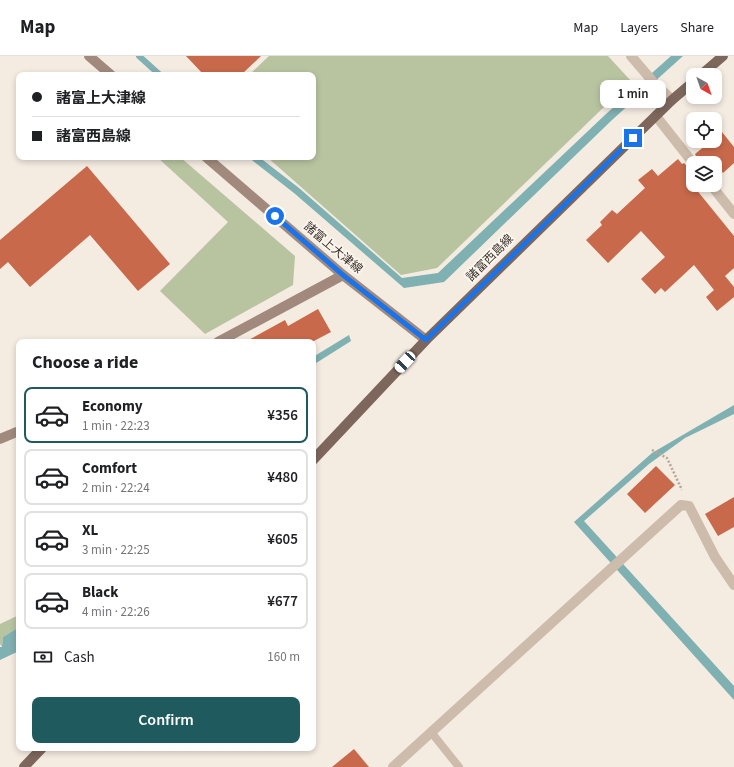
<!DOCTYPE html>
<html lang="en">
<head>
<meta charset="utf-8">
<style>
	:root { --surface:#fff; --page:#f2f2f2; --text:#202124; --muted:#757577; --line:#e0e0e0; --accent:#1f5a5e }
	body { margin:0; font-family:"Source Sans 3","Noto Sans JP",sans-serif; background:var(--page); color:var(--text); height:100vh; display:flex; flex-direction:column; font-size:15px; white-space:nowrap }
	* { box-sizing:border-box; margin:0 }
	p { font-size:13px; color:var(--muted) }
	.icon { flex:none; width:22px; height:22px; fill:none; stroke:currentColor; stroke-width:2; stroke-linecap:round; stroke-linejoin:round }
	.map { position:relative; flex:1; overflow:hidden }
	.sheet { position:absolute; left:16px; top:283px; width:300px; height:412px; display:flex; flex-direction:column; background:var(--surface); border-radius:8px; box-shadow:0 2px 6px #0003 }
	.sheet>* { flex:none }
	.banner { position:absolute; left:16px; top:16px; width:300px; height:88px; border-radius:8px; box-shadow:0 2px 6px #0003; display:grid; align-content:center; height:88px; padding:0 16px; background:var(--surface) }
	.needle { width:26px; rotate:140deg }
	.buttons { position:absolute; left:686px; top:12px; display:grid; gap:8px }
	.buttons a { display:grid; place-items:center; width:36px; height:36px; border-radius:8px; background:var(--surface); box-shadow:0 2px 6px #0003; font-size:20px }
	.end { position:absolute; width:18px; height:18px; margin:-9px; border:5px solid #1a73e8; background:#fff; box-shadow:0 0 0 2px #fff }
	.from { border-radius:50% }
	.bubble { position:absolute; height:28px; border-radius:8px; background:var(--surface); box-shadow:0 2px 6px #0003; font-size:13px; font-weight:600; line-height:28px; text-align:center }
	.car { position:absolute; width:12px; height:24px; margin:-12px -6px; border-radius:5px; box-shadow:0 0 3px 1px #0007; background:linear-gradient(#fff 24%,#345 0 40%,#fff 0 76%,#345 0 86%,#fff 0) }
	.banner b { display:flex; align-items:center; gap:14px; height:38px; font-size:15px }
	.banner b+b { border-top:1px solid var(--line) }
	.banner i { width:10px; height:10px; background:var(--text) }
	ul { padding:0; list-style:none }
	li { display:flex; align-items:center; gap:12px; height:56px; margin:0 8px 6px; padding:0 8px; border:2px solid var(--line); border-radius:8px }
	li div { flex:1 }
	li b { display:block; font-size:15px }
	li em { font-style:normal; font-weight:600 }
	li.on { border-color:var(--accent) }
	li>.icon { width:36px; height:36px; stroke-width:1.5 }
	h2 { padding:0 16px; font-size:18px; line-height:48px }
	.pay { display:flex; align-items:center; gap:10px; height:44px; padding:0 16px; font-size:15px }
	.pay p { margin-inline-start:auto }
	.cta { display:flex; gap:8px; margin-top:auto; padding:8px 16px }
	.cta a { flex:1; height:46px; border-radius:8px; background:var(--accent); color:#fff; font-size:16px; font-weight:600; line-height:46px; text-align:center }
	header { display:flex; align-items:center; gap:24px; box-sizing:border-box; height:56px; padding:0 20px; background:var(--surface); border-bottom:1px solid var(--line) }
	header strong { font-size:19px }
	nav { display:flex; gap:22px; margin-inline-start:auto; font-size:14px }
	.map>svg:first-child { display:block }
	.green { fill:#b8c4a0 }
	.water { fill:#7fb0b2 }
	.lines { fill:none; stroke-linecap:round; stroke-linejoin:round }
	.stream { stroke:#7fb0b2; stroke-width:6 }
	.building { fill:#c8694b }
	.path { stroke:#b9a596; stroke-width:2.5; stroke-dasharray:2 2; stroke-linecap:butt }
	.lane { stroke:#cdbbac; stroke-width:8 }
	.street { stroke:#cdbbac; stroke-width:10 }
	.secondary { stroke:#a18a7d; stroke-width:10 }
	.primary { stroke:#7d675c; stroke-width:10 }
	.route { stroke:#1a73e8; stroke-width:5 }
	.labels { text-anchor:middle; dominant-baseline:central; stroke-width:4; stroke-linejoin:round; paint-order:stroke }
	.street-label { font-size:12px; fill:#3b302b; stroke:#fbf5ee }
</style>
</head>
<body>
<header>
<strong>Map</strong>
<nav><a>Map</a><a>Layers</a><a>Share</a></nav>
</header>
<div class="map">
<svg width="734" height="711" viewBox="0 0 734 711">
	<rect width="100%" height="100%" fill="#f4ebe1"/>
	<g class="green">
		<polygon points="269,0 608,0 631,25 437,212 401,219 267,101 313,101 313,19 249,19"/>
		<polygon points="157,101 180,101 295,200 293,229 205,278 160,235 228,166"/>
		<polygon points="19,559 19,571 3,581 2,591 0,588 0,568"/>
	</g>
	<g class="water">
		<polygon points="671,0 683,0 612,64 444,226 404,232 294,137 248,101 259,101 299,132 402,222 438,217 606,58"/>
		<polygon points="349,279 351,285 313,309 313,301"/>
		<polygon points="734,349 734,358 685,382 649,408 584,465 734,630 734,644 574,466 652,397"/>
		<polygon points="19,571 19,595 0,604 0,591 2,591 3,581"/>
	</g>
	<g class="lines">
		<polyline class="stream" points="139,0 160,19"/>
	</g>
	<g class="building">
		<polygon points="186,0 261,0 241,19 204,19"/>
		<polygon points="722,76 734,91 734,107 723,117 715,107 699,107 695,98 711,85 715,85 715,82"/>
		<polygon points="678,103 682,108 684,107 688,111 693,113 693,126 691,127 734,180 734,212 725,220 734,231 734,241 717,255 706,241 714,234 694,209 665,236 661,232 655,238 641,223 665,201 641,175 608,207 586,184 602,169 600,166 612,154 617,158 645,132 638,124 652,113 658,120"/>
		<polygon points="87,110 170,208 138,235 90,179 30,231 8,206 0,213 0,184"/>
		<polygon points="318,253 331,276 312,286 245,286 285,264 288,270"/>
		<polygon points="656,410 675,429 645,457 627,438"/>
		<polygon points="734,441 734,471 718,480 705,458"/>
		<polygon points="354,693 369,711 332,711"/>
	</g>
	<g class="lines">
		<polyline class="path" points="652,394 667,402 682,434"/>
		<polyline class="lane" points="431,676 459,711"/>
		<g class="street">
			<polyline points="631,0 655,28 672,44"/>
			<polyline points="656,60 693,107"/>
			<polyline points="711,129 734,158"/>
			<polyline points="393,711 681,449 689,450 715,501 734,529"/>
		</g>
		<g class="secondary">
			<polyline points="89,0 111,19"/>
			<polyline points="206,101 343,219 426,284"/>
			<polyline points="218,286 343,219"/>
			<polyline points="0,383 19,375"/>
		</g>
		<g class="primary">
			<polyline points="701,19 723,0"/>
			<polyline points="313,404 426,284 672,44 693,26"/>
			<polyline points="24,711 42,692"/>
		</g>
	</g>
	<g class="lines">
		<polyline class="route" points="275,160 343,219 426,284 633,82"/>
	</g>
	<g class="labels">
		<g class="street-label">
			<text transform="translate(333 192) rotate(40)">諸富上大津線</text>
			<text transform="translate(490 202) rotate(-45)">諸富西島線</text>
		</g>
	</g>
</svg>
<div class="buttons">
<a><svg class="needle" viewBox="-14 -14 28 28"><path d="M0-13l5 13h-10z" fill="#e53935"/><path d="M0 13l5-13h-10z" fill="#757577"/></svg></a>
<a><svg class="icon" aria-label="locate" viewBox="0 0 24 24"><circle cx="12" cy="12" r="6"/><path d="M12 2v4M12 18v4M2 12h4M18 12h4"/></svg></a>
<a><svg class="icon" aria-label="layers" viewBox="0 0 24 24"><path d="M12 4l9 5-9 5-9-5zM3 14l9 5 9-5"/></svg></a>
</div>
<i class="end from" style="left:275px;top:160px"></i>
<i class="end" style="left:633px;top:82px"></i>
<div class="bubble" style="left:600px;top:24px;width:66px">1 min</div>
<i class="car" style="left:405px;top:306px;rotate:223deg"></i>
<div class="banner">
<b><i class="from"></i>諸富上大津線</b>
<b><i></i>諸富西島線</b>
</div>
<section class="sheet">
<h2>Choose a ride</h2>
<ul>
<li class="on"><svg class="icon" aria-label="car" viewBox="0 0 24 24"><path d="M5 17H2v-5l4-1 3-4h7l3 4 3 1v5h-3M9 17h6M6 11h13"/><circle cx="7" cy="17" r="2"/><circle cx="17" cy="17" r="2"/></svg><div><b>Economy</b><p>1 min · 22:23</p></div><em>¥356</em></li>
<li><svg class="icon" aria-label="car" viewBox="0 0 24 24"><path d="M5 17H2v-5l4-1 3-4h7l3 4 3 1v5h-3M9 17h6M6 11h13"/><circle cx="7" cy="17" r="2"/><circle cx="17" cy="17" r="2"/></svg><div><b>Comfort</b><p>2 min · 22:24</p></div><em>¥480</em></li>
<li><svg class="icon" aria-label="car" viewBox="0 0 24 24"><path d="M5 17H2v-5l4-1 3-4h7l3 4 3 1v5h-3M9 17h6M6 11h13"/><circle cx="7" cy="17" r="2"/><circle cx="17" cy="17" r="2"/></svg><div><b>XL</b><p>3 min · 22:25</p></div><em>¥605</em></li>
<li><svg class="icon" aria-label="car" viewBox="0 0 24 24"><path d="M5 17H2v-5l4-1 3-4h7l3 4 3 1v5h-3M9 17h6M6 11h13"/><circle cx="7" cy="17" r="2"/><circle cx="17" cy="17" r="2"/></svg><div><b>Black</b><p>4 min · 22:26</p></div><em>¥677</em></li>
</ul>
<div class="pay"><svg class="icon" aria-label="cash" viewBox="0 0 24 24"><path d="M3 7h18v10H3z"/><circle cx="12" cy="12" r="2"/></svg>Cash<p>160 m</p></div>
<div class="cta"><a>Confirm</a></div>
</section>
</div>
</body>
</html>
